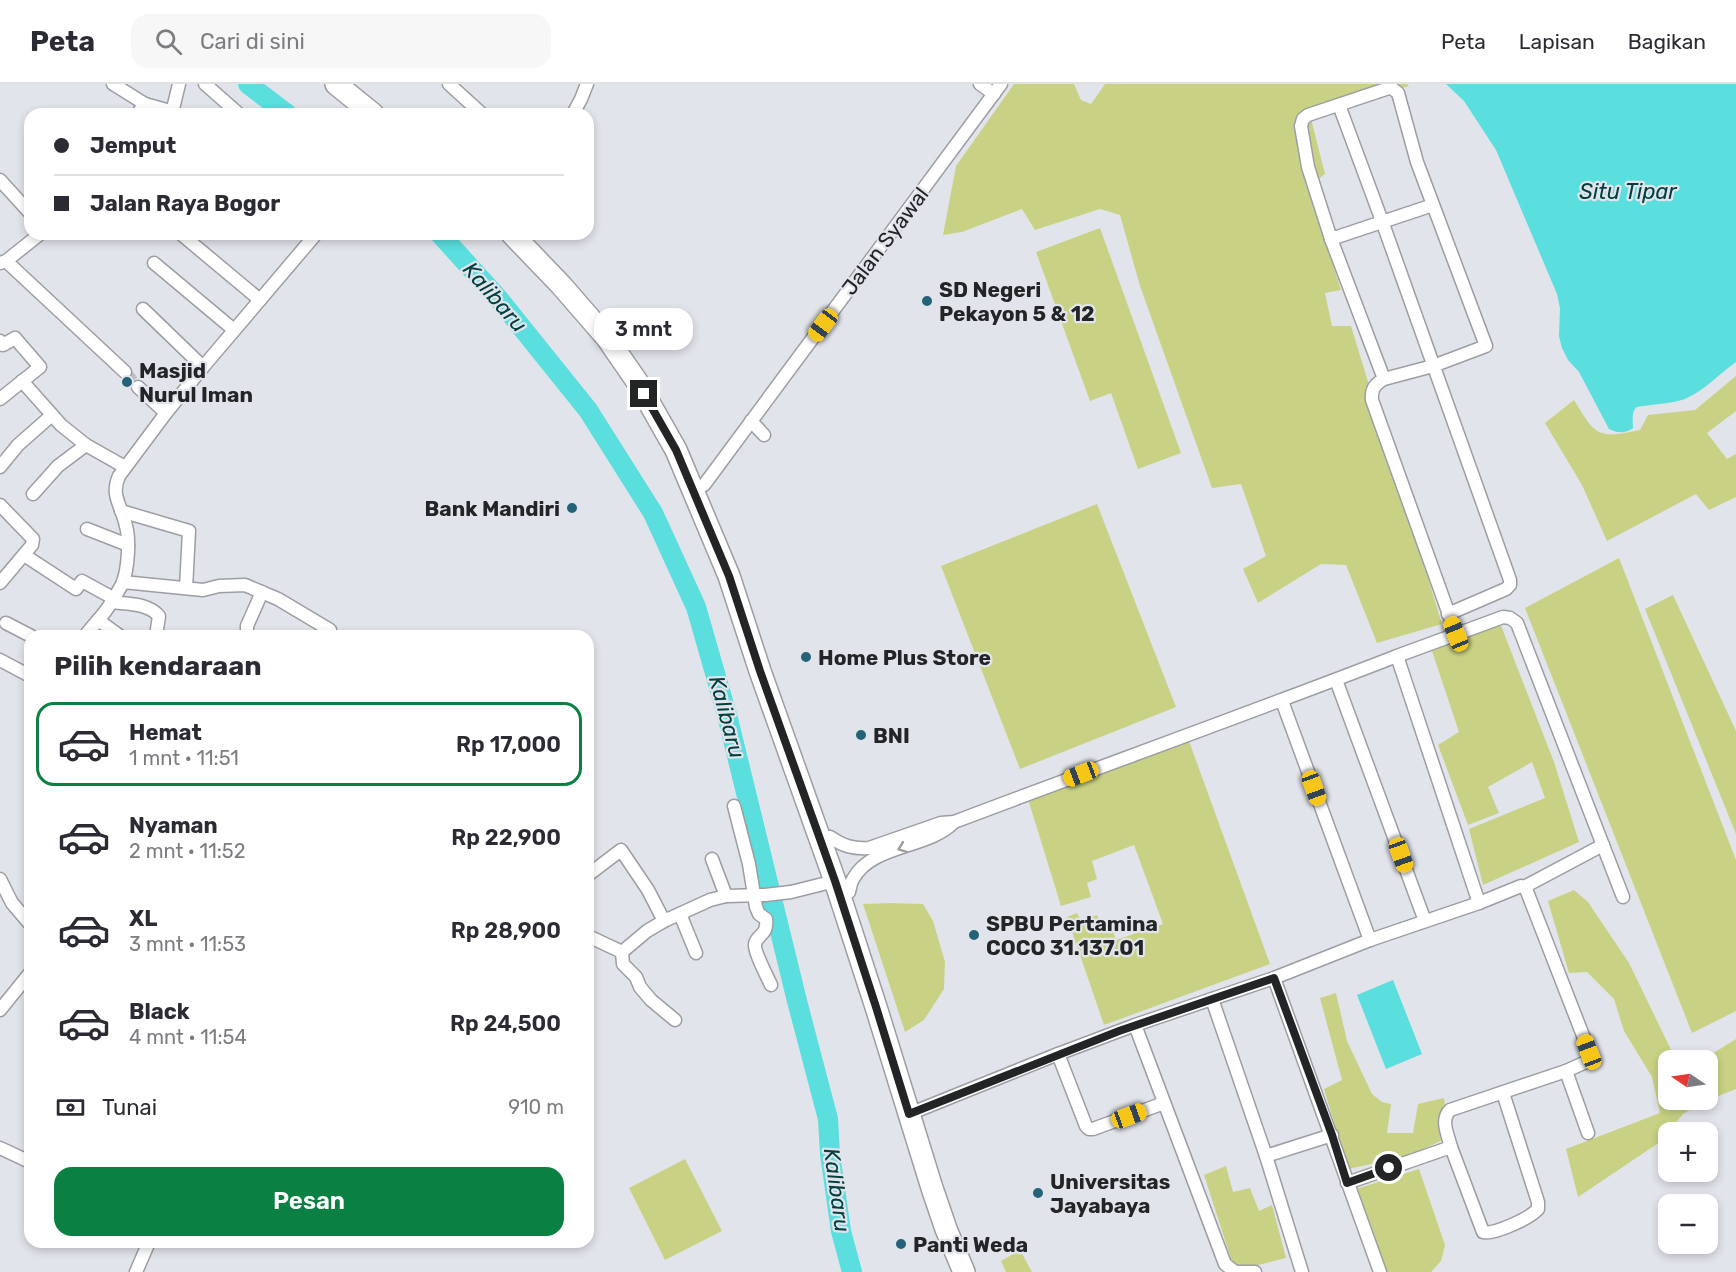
<!DOCTYPE html>
<html lang="id">
<head>
<meta charset="utf-8">
<style>
	:root { --surface:#fff; --page:#f7f7f7; --text:#2b2b33; --muted:#7c7c81; --line:#e1e1e2; --accent:#0b8043 }
	body { margin:0; font-family:Rubik,sans-serif; background:var(--page); color:var(--text); height:100vh; display:flex; flex-direction:column; font-size:22px; white-space:nowrap }
	* { box-sizing:border-box; margin:0 }
	p { font-size:20px; color:var(--muted) }
	.icon { flex:none; width:33px; height:33px; fill:none; stroke:currentColor; stroke-width:2; stroke-linecap:round; stroke-linejoin:round }
	.map { position:relative; flex:1; overflow:hidden }
	.sheet { position:absolute; left:24px; top:546px; width:570px; height:618px; display:flex; flex-direction:column; background:var(--surface); border-radius:18px; box-shadow:0 3px 9px #0003 }
	.sheet>* { flex:none }
	.guide { position:absolute; left:24px; top:24px; width:570px; height:132px; border-radius:18px; box-shadow:0 3px 9px #0003; display:grid; align-content:center; height:132px; padding:0 30px; background:var(--surface) }
	.needle { width:39px; rotate:283deg }
	.controls { position:absolute; left:1658px; top:966px; display:grid; gap:12px }
	.controls a { display:grid; place-items:center; width:60px; height:60px; border-radius:12px; background:var(--surface); box-shadow:0 3px 9px #0003; font-size:30px }
	.end { position:absolute; width:27px; height:27px; margin:-14px; border:8px solid #232426; background:#fff; box-shadow:0 0 0 3px #fff }
	.from { border-radius:50% }
	.bubble { position:absolute; height:42px; border-radius:18px; background:var(--surface); box-shadow:0 3px 9px #0003; font-size:20px; font-weight:600; line-height:42px; text-align:center }
	.car { position:absolute; width:18px; height:36px; margin:-18px -9px; border-radius:8px; box-shadow:0 0 4px 2px #0007; background:linear-gradient(#f5c518 24%,#345 0 40%,#f5c518 0 76%,#345 0 86%,#f5c518 0) }
	.guide b { display:flex; align-items:center; gap:21px; height:57px; font-size:22px }
	.guide b+b { border-top:2px solid var(--line) }
	.guide i { width:15px; height:15px; background:var(--text) }
	ul { padding:0; list-style:none }
	li { display:flex; align-items:center; gap:18px; height:84px; margin:0 12px 9px; padding:0 18px; border:3px solid transparent; border-radius:18px }
	li div { flex:1 }
	li b { display:block; font-size:22px }
	li em { font-style:normal; font-weight:600 }
	li.on { border-color:var(--accent) }
	li>.icon { width:54px; height:54px; stroke-width:1.5 }
	h2 { padding:0 30px; font-size:27px; line-height:72px }
	.pay { display:flex; align-items:center; gap:15px; height:66px; padding:0 30px; font-size:22px }
	.pay p { margin-inline-start:auto }
	.primary-button { display:flex; gap:12px; margin-top:auto; padding:12px 30px }
	.primary-button a { flex:1; height:69px; border-radius:18px; background:var(--accent); color:#fff; font-size:24px; font-weight:600; line-height:69px; text-align:center }
	header { display:flex; align-items:center; gap:36px; box-sizing:border-box; height:84px; padding:0 30px; background:var(--surface); border-bottom:2px solid var(--line) }
	header strong { font-size:28px }
	nav { display:flex; gap:33px; margin-inline-start:auto; font-size:21px }
	.search { width:420px; height:54px; background:var(--page); display:flex; align-items:center; gap:15px; box-sizing:border-box; padding:0 21px; border-radius:18px; color:var(--muted); font-size:22px }
	.map>svg:first-child { display:block }
	.green { fill:#c9d284 }
	.water { fill:#5adede }
	.lines { fill:none; stroke-linecap:round; stroke-linejoin:round }
	.river { stroke:#5adede; stroke-width:20 }
	.street-tunnel { stroke:#bcbec4; stroke-width:12; stroke-dasharray:12 6; stroke-linecap:butt }
	.street-casing { stroke:#9c9ea4; stroke-width:15 }
	.highway-casing { stroke:#9c9ea4; stroke-width:24 }
	.street { stroke:#fff; stroke-width:12 }
	.highway { stroke:#fff; stroke-width:21 }
	.oneway { stroke:#9c9c9d }
	.route { stroke:#232426; stroke-width:8 }
	.poi-dot { fill:#246278; stroke:#e2e4eb; stroke-width:2 }
	.labels { text-anchor:middle; dominant-baseline:central; stroke-width:4.5; stroke-linejoin:round; paint-order:stroke }
	.street-label { font-size:21px; fill:#232426; stroke:#e2e4eb }
	.poi-label { font-size:21px; font-weight:bold; fill:#232426; stroke:#e2e4eb; text-anchor:start }
	.water-label { font-size:22px; font-style:italic; fill:#004040; stroke:#e2e4eb }
</style>
</head>
<body>
<header>
<strong>Peta</strong>
<div class="search"><svg class="icon" aria-label="search" viewBox="0 0 24 24"><circle cx="10" cy="10" r="6"/><path d="M15 15l6 6"/></svg>Cari di sini</div>
<nav><a>Peta</a><a>Lapisan</a><a>Bagikan</a></nav>
</header>
<div class="map">
<svg width="1736" height="1188" viewBox="0 0 1736 1188">
	<rect width="100%" height="100%" fill="#e2e4eb"/>
	<g class="green">
		<polygon points="1014,0 1074,0 1081,16 1091,20 1105,0 1407,0 1409,2 1310,31 1325,90 1308,103 1341,206 1325,209 1332,242 1351,242 1442,540 1377,559 1346,481 1321,480 1258,519 1243,485 1266,472 1241,400 1212,404 1140,202 1120,131 1100,125 1035,146 1022,125 962,148 943,151 956,82"/>
		<polygon points="1100,144 1181,369 1138,385 1111,309 1090,317 1036,168"/>
		<path d="M 1736,292 L 1736,327 L 1707,349 L 1727,375 L 1736,370 L 1736,413 L 1709,426 L 1696,410 L 1607,457 L 1582,401 L 1545,339 L 1574,316 C 1596,352 1597,355 1640,346 L 1648,331 L 1695,326 Z"/>
		<polygon points="1097,420 1176,623 1020,685 941,482"/>
		<polygon points="1619,474 1736,776 1736,927 1692,949 1525,524"/>
		<polygon points="1673,511 1736,647 1736,750 1645,525"/>
		<polygon points="1500,539 1554,678 1579,758 1483,801 1469,745 1545,714 1532,678 1488,703 1499,729 1468,741 1438,661 1459,648 1432,567"/>
		<polygon points="1189,657 1270,880 1104,941 1067,833 1077,829 1081,837 1097,831 1102,844 1111,842 1116,856 1163,840 1134,761 1092,777 1097,795 1087,799 1091,813 1061,822 1028,715"/>
		<polygon points="1574,806 1588,818 1629,879 1676,976 1668,976 1668,1016 1707,1016 1707,976 1690,976 1707,973 1736,955 1736,1005 1703,1018 1683,1030 1660,1058 1578,1113 1566,1065 1660,1029 1652,993 1624,947 1614,915 1587,888 1569,889 1548,817"/>
		<polygon points="891,819 923,820 933,837 945,878 944,905 924,936 905,948 863,820"/>
		<polygon points="1336,909 1347,957 1372,1010 1382,1018 1391,1020 1387,1049 1413,1049 1418,1020 1444,1014 1449,1053 1408,1072 1348,1085 1324,1005 1342,996 1320,914"/>
		<polygon points="685,1075 722,1147 665,1176 629,1104"/>
		<polygon points="1226,1082 1233,1108 1250,1104 1259,1127 1272,1121 1286,1174 1235,1187 1204,1091"/>
		<path d="M 1419,1085 L 1445,1161 L 1441,1177 L 1431,1188 L 1380,1188 C 1387,1174 1363,1121 1356,1105 Z"/>
		<polygon points="1020,1166 1032,1188 1006,1188 1001,1177"/>
	</g>
	<g class="water">
		<path d="M 1446,0 L 1736,0 L 1736,278 C 1719,290 1704,307 1685,315 C 1670,320 1653,320 1637,323 C 1631,327 1633,338 1633,344 C 1625,350 1617,349 1609,345 L 1579,288 L 1568,276 L 1562,264 L 1559,252 L 1560,224 L 1557,210 L 1496,66 L 1464,17 Z"/>
		<polygon points="1393,896 1422,970 1386,985 1357,911"/>
	</g>
	<g class="lines">
		<g class="river">
			<polyline points="248,0 287,30"/>
			<polyline points="440,150 498,214 588,326 653,429 696,523 727,631 797,917 828,1035 830,1070 841,1147 852,1188"/>
		</g>
		<polyline class="street-tunnel" points="125,288 138,303"/>
		<defs>
			<g id="street">
				<polyline points="113,0 145,20"/>
				<polyline points="205,0 239,30"/>
				<polyline points="449,0 482,30"/>
				<polyline points="980,0 994,10"/>
				<polyline points="1339,21 1382,137 1510,496 1510,501 1506,505 1448,530"/>
				<polyline points="137,30 145,20 170,27 173,25 179,0"/>
				<polyline points="573,30 581,15 587,0"/>
				<polyline points="0,96 30,129"/>
				<polyline points="181,150 260,216"/>
				<polyline points="1331,155 1433,121"/>
				<polyline points="6,177 125,288"/>
				<polyline points="0,179 6,177 40,150"/>
				<polyline points="154,179 234,246"/>
				<polyline points="143,225 203,283"/>
				<polyline points="0,257 3,261 15,254 40,283 0,315"/>
				<path d="M 1384,295 L 1433,282 L 1486,262 L 1417,78 L 1398,9 L 1393,5 L 1389,4 L 1308,31 L 1303,35 L 1301,42 L 1308,83 L 1331,155 L 1384,295 C 1375,300 1371,305 1372,316 L 1456,550"/>
				<polyline points="22,297 61,341 86,361 125,383"/>
				<polyline points="138,303 166,329"/>
				<polyline points="751,337 764,351"/>
				<polyline points="0,383 18,361 52,331"/>
				<polyline points="704,401 1001,0"/>
				<polyline points="33,410 58,382 86,361"/>
				<polyline points="0,421 33,455 32,461 0,499"/>
				<polyline points="121,427 189,447 186,504"/>
				<polyline points="87,445 128,461"/>
				<polyline points="24,471 76,505 82,497 113,514"/>
				<polyline points="123,498 203,506 219,502 245,501 278,515 330,546 331,552"/>
				<path d="M 112,518 C 128,520 148,519 159,532 L 156,552"/>
				<polyline points="98,536 120,552"/>
				<polyline points="6,539 31,552"/>
				<path d="M 85,552 C 93,541 104,531 111,519 C 115,512 120,505 123,498 C 128,484 130,456 126,442 C 122,422 110,412 119,392 L 166,329 L 203,283 L 316,150"/>
				<polyline points="247,552 247,542 262,508"/>
				<polyline points="1397,572 1503,533 1510,534 1517,539 1623,813"/>
				<polyline points="0,576 30,592"/>
				<polyline points="1336,596 1425,837"/>
				<polyline points="1282,617 1370,856"/>
				<path d="M 734,722 L 749,780 L 756,823 L 759,830 L 766,835 C 768,852 757,850 755,860 C 754,868 767,892 771,901"/>
				<path d="M 830,753 C 843,762 853,765 869,764 L 941,739 L 954,738 C 1102,682 1250,629 1397,572 L 1479,819 L 1370,856 L 1274,894 L 1135,941 L 1058,970"/>
				<polyline points="712,775 726,812"/>
				<polyline points="588,791 621,766 648,806 664,837"/>
				<polyline points="0,795 12,819 30,840"/>
				<polyline points="1524,803 1603,761"/>
				<path d="M 849,808 C 850,804 851,798 853,795 C 872,760 928,765 954,738"/>
				<polyline points="1479,819 1521,802 1526,805 1589,967 1589,974 1586,978 1566,987"/>
				<polyline points="680,830 696,869"/>
				<polyline points="588,852 622,868"/>
				<polyline points="622,868 647,847 664,837 710,816 726,812 765,811 791,808 835,797"/>
				<polyline points="622,868 623,880 636,893 640,903 651,916 675,936"/>
				<polyline points="1274,894 1380,1188"/>
				<polyline points="1212,915 1266,1072 1302,1188"/>
				<polyline points="0,926 30,889"/>
				<polyline points="1135,941 1225,1180 1235,1188 1255,1188"/>
				<polyline points="909,1030 1058,970 1086,1042 1089,1045 1093,1045 1164,1019"/>
				<path d="M 1451,1063 C 1448,1051 1440,1036 1450,1026 L 1566,987 L 1588,1049"/>
				<polyline points="0,1064 30,1078"/>
				<polyline points="1266,1072 1332,1051"/>
				<path d="M 1347,1099 L 1451,1063 L 1483,1148 C 1494,1151 1530,1134 1538,1125 L 1538,1118 L 1503,1009"/>
				<polyline points="136,1188 149,1158"/>
			</g>
			<g id="highway">
				<polyline points="336,0 373,30"/>
				<polyline points="512,150 561,201 607,254 638,299 676,366 729,492 760,587 835,797 876,923 932,1104 946,1145 964,1188"/>
			</g>
		</defs>
		<use href="#street" class="street-casing"/>
		<use href="#highway" class="highway-casing"/>
		<use href="#street" class="street"/>
		<use href="#highway" class="highway"/>
	</g>
	<defs><path id="oneway-chevron" d="M-2-3.5L2.5 0L-2 3.5" fill="none" stroke-width="1.6" stroke-linecap="round" stroke-linejoin="round" transform="scale(1.5)"/></defs>
	<use class="oneway" href="#oneway-chevron" transform="translate(902 764) rotate(159)"/>
	<g class="lines">
		<polyline class="route" points="644,310 676,366 729,492 760,587 835,797 876,923 909,1030 1119,947 1274,894 1332,1051 1347,1099 1389,1084"/>
	</g>
	<g class="poi-dot">
		<circle cx="927" cy="217" r="6"/>
		<circle cx="127" cy="298" r="6"/>
		<circle cx="572" cy="424" r="6"/>
		<circle cx="806" cy="573" r="6"/>
		<circle cx="861" cy="651" r="6"/>
		<circle cx="974" cy="851" r="6"/>
		<circle cx="1038" cy="1109" r="6"/>
		<circle cx="901" cy="1160" r="6"/>
	</g>
	<g class="labels">
		<g class="street-label">
			<text transform="translate(885 157) rotate(-53)">Jalan Syawal</text>
		</g>
		<g class="poi-label">
			<text x="939" y="205">SD Negeri<tspan x="939" dy="24">Pekayon 5 &amp; 12</tspan></text>
			<text x="139" y="286">Masjid<tspan x="139" dy="24">Nurul Iman</tspan></text>
			<text x="560" y="424" text-anchor="end">Bank Mandiri</text>
			<text x="818" y="573">Home Plus Store</text>
			<text x="873" y="651">BNI</text>
			<text x="986" y="839">SPBU Pertamina<tspan x="986" dy="24">COCO 31.137.01</tspan></text>
			<text x="1050" y="1097">Universitas<tspan x="1050" dy="24">Jayabaya</tspan></text>
			<text x="913" y="1160">Panti Weda</text>
		</g>
		<g class="water-label">
			<text x="1628" y="107">Situ Tipar</text>
			<text transform="translate(495 213) rotate(49)">Kalibaru</text>
			<text transform="translate(727 633) rotate(75)">Kalibaru</text>
			<text transform="translate(837 1106) rotate(82)">Kalibaru</text>
		</g>
	</g>
</svg>
<div class="controls">
<a><svg class="needle" viewBox="-14 -14 28 28"><path d="M0-13l5 13h-10z" fill="#e53935"/><path d="M0 13l5-13h-10z" fill="#7c7c81"/></svg></a>
<a>+</a>
<a>−</a>
</div>
<i class="end from" style="left:1389px;top:1084px"></i>
<i class="end" style="left:644px;top:310px"></i>
<div class="bubble" style="left:594px;top:224px;width:99px">3 mnt</div>
<i class="car" style="left:823px;top:241px;rotate:217deg"></i>
<i class="car" style="left:1456px;top:550px;rotate:338deg"></i>
<i class="car" style="left:1081px;top:690px;rotate:249deg"></i>
<i class="car" style="left:1314px;top:704px;rotate:160deg"></i>
<i class="car" style="left:1401px;top:771px;rotate:160deg"></i>
<i class="car" style="left:1589px;top:968px;rotate:339deg"></i>
<i class="car" style="left:1129px;top:1032px;rotate:70deg"></i>
<div class="guide">
<b><i class="from"></i>Jemput</b>
<b><i></i>Jalan Raya Bogor</b>
</div>
<section class="sheet">
<h2>Pilih kendaraan</h2>
<ul>
<li class="on"><svg class="icon" aria-label="car" viewBox="0 0 24 24"><path d="M5 17H2v-5l4-1 3-4h7l3 4 3 1v5h-3M9 17h6M6 11h13"/><circle cx="7" cy="17" r="2"/><circle cx="17" cy="17" r="2"/></svg><div><b>Hemat</b><p>1 mnt · 11:51</p></div><em>Rp 17,000</em></li>
<li><svg class="icon" aria-label="car" viewBox="0 0 24 24"><path d="M5 17H2v-5l4-1 3-4h7l3 4 3 1v5h-3M9 17h6M6 11h13"/><circle cx="7" cy="17" r="2"/><circle cx="17" cy="17" r="2"/></svg><div><b>Nyaman</b><p>2 mnt · 11:52</p></div><em>Rp 22,900</em></li>
<li><svg class="icon" aria-label="car" viewBox="0 0 24 24"><path d="M5 17H2v-5l4-1 3-4h7l3 4 3 1v5h-3M9 17h6M6 11h13"/><circle cx="7" cy="17" r="2"/><circle cx="17" cy="17" r="2"/></svg><div><b>XL</b><p>3 mnt · 11:53</p></div><em>Rp 28,900</em></li>
<li><svg class="icon" aria-label="car" viewBox="0 0 24 24"><path d="M5 17H2v-5l4-1 3-4h7l3 4 3 1v5h-3M9 17h6M6 11h13"/><circle cx="7" cy="17" r="2"/><circle cx="17" cy="17" r="2"/></svg><div><b>Black</b><p>4 mnt · 11:54</p></div><em>Rp 24,500</em></li>
</ul>
<div class="pay"><svg class="icon" aria-label="cash" viewBox="0 0 24 24"><path d="M3 7h18v10H3z"/><circle cx="12" cy="12" r="2"/></svg>Tunai<p>910 m</p></div>
<div class="primary-button"><a>Pesan</a></div>
</section>
</div>
</body>
</html>
